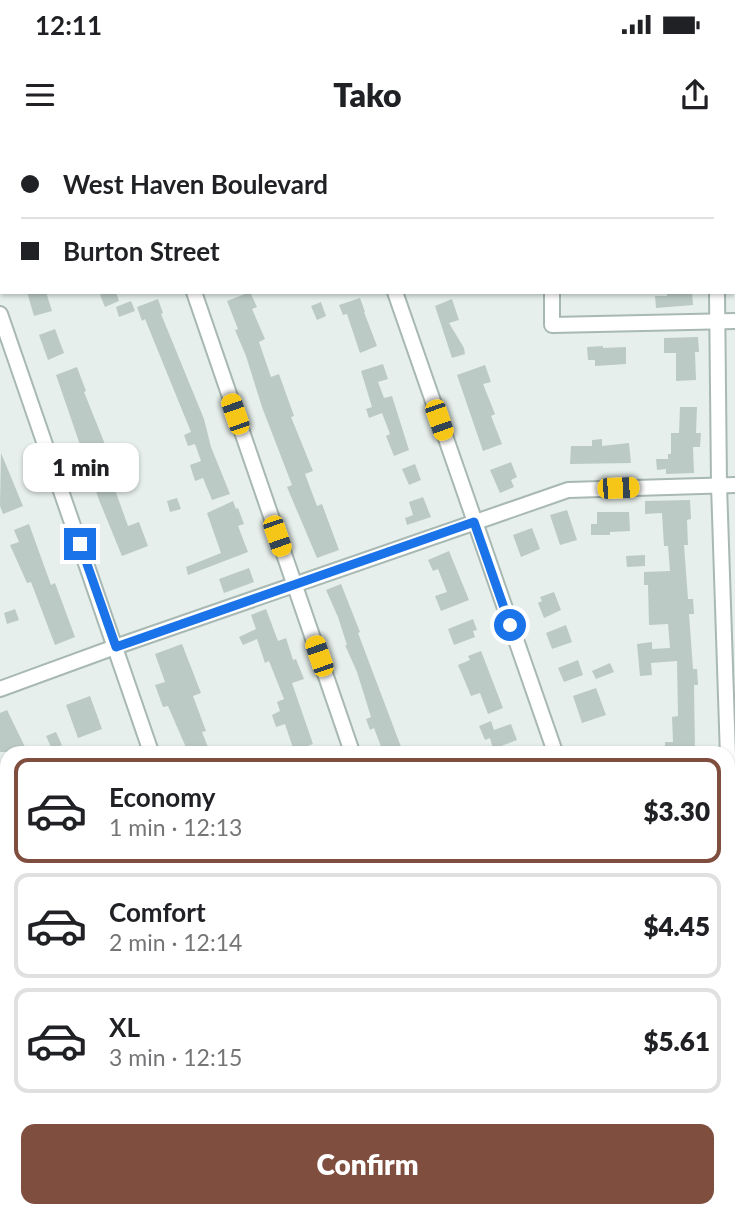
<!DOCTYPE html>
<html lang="en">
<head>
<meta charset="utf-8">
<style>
	:root { --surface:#fff; --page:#f2f2f2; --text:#202124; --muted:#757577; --line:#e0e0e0; --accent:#7f4e3f }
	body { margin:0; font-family:Lato,sans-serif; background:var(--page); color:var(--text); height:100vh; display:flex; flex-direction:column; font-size:26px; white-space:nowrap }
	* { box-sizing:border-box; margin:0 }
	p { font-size:23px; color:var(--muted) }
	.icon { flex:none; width:38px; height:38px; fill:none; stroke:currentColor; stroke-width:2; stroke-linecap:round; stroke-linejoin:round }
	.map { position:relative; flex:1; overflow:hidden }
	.drawer { position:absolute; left:0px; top:606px; width:735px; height:472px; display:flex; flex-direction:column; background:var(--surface); border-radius:21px 21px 0 0; box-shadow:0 2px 5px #0004 }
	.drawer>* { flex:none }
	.banner { position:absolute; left:0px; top:0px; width:735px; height:154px; box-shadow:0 2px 5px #0004; display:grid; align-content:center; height:154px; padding:0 21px; background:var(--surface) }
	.end { position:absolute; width:32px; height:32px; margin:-16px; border:9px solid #1a73e8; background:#fff; box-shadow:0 0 0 4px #fff }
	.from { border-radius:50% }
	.bubble { position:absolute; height:49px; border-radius:14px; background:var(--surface); box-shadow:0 2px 5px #0004; font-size:23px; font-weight:800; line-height:49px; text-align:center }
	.car { position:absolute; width:21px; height:42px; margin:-21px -10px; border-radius:9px; box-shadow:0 0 5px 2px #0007; background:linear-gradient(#f5c518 24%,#345 0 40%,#f5c518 0 76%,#345 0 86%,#f5c518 0) }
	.banner b { display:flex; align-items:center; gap:24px; height:66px; font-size:26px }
	.banner b+b { border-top:2px solid var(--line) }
	.banner i { width:18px; height:18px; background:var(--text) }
	ul { padding:12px 0 0; list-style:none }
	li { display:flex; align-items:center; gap:21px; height:105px; margin:0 14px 10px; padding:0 7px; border:4px solid var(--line); border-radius:14px }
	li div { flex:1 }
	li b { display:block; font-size:26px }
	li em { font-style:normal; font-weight:800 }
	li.active { border-color:var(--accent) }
	li>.icon { width:63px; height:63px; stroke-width:1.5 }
	.cta { display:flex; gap:14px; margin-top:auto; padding:14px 21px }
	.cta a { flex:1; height:80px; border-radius:14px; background:var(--accent); color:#fff; font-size:28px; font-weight:800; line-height:80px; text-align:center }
	.status { display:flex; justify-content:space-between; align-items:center; height:49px; padding:0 35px; background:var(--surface); direction:ltr }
	.status svg { height:19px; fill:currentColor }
	header { display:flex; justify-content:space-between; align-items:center; height:91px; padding:0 21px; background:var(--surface); font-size:32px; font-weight:800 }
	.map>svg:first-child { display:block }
	.building { fill:#bbcac4 }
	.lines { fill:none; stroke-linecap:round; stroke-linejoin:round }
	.minor-casing { stroke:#a8b8b2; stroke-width:18 }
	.minor { stroke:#fff; stroke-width:14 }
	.route { stroke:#1a73e8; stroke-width:9 }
</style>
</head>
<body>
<div class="status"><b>12:11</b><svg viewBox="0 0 49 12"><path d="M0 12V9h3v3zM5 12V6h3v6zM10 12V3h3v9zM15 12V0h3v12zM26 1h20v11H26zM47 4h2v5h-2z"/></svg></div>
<header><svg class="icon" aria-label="menu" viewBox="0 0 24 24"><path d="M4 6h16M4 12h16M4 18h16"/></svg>Tako<svg class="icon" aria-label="share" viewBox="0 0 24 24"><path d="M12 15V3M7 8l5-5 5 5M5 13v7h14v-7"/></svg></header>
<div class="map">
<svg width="735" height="1078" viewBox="0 0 735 1078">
	<rect width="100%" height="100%" fill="#e6efeb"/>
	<g class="building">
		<polygon points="27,152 46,152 52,171 34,176"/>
		<polygon points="106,152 116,152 119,161 105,167 100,155"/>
		<polygon points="250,152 257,167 252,169 265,199 259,202 271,237 279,234 294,276 291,277 313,331 305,334 317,366 322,364 339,410 317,418 287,347 292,345 262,267 246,216 235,190 238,189 227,161"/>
		<polygon points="667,152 692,152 693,165 656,168 655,156 667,156"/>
		<polygon points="360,158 365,172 364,172 377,206 360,213 347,174 343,175 339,165"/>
		<polygon points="158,159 163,173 161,174 204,279 211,307 230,354 212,360 203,338 195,341 190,325 201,321 195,304 188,306 184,295 191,292 145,179 142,181 137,167"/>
		<polygon points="452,159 459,180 449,183 464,208 465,214 452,218 435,166"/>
		<polygon points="131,161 135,171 119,177 116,167"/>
		<polygon points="321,162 326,176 317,180 311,166"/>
		<polygon points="55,189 64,213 48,220 39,195"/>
		<polygon points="698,197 699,212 695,212 696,240 676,241 676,213 664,213 664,198"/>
		<polygon points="603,206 603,208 626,207 626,224 595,226 595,220 588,220 587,207"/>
		<polygon points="383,224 388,239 378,242 384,258 392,256 409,310 394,316 386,296 390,294 382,273 369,278 366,269 372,267 361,231"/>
		<polygon points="485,225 491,242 483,244 495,274 491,276 502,304 483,311 457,235"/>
		<polygon points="77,227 86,251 84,252 121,344 114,347 128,386 139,382 148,406 122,416 99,360 56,235"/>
		<polygon points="680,267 697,267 696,293 701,293 700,307 693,307 694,333 666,334 666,329 657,330 656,319 668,319 668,314 671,314 671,293 679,293"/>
		<polygon points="602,299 602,306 629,303 631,323 570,324 571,306 592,306 592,300"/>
		<polygon points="1,313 23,366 3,374 0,366"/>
		<polygon points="511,322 517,337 511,340 514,347 500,353 490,330"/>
		<polygon points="415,324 421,340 409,345 402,329"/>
		<polygon points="423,357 431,377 407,385 405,378 413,375 409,362"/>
		<polygon points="177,358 181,369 170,372 167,361"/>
		<polygon points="690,360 691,379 687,380 688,405 684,405 688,459 693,459 694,474 689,474 693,529 697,529 698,545 694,545 695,612 665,612 665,602 673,602 672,577 678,576 677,521 651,523 652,535 640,536 637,504 652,502 652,509 670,508 668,484 649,485 648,445 644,445 644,432 670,431 668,406 664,406 662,373 645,374 645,361"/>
		<polygon points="233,361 236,369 238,368 244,384 238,386 248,412 188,435 186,427 221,413 207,373"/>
		<polygon points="567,370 577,400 560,405 550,375"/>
		<polygon points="597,372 629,372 630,391 610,392 610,395 591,395 591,384 597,384"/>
		<polygon points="29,384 51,445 55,443 75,497 55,505 31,442 27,443 10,405 19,402 14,390"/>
		<polygon points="532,388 540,409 521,417 513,395"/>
		<polygon points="449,411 469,460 441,471 435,456 447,452 438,429 433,431 428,420"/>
		<polygon points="645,415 645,426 627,427 626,416"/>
		<polygon points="249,428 254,442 224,453 219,439"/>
		<polygon points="341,444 360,492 358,493 403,612 383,612 374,588 370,590 366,579 371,577 357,532 345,505 347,505 338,477 326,450"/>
		<polygon points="554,452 561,470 544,478 538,463 542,461 540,457"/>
		<polygon points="15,469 19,480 7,484 4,473"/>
		<polygon points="266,469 278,501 286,498 293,520 296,519 304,539 292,543 313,604 294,611 285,584 276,587 272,575 280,571 277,562 284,559 269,521 265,523 257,499 243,505 239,497 256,489 251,475"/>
		<polygon points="473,479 477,490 473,491 475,497 454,505 448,489"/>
		<polygon points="566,485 572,502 552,509 546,493"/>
		<polygon points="182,504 201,553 193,556 206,591 202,592 210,612 188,612 168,566 163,567 155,545 165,542 155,514"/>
		<polygon points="481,511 503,568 488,574 480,553 471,556 458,525 470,520 468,516"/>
		<polygon points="578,520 583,535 564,542 558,528"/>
		<polygon points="610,523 614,532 596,539 592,531"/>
		<polygon points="596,548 606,575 582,583 573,556"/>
		<polygon points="90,556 102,589 78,598 66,565"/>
		<polygon points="7,570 26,609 18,612 0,612 0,573"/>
		<polygon points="491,581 494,590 511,584 517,600 493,609 490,598 485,600 479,586"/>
		<polygon points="56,592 62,605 52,609 46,596"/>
	</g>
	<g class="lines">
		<defs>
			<g id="minor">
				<polyline points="142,0 142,2"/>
				<polyline points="270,0 274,2"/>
				<polyline points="549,0 549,2"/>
				<polyline points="714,0 715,2"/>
				<polyline points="119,2 122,0"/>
				<polyline points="733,15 735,15"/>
				<polyline points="0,66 2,65"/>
				<polyline points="194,152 352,612"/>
				<polyline points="395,152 555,612"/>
				<polyline points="552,152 552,185 735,181"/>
				<polyline points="717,152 719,345 730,677"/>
				<polyline points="0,174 151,612"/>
				<polyline points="0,549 115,507 568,350 735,345"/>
				<polyline points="0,754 7,774"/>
				<polyline points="0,896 7,883"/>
				<polyline points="0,999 7,1003"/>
				<polyline points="728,1028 735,1017"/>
				<polyline points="0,1064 7,1068"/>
				<polyline points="134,1071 148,1078"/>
				<polyline points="726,1071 733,1078"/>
				<polyline points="95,1078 98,1071"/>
				<polyline points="315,1078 318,1071"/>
				<polyline points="533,1078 537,1071"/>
				<polyline points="665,1078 668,1071"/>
			</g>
		</defs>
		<use href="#minor" class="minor-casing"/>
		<use href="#minor" class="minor"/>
	</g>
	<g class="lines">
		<polyline class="route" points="80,404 116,507 474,382 510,485"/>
	</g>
</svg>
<i class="end from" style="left:510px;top:485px"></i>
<i class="end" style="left:80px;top:404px"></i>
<div class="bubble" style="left:23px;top:303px;width:116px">1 min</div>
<i class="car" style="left:235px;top:274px;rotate:341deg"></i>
<i class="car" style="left:439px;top:280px;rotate:161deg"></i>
<i class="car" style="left:618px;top:348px;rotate:88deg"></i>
<i class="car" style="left:277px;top:396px;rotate:161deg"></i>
<i class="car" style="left:319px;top:516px;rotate:341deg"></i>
<div class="banner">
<b><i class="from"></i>West Haven Boulevard</b>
<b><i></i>Burton Street</b>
</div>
<section class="drawer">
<ul>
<li class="active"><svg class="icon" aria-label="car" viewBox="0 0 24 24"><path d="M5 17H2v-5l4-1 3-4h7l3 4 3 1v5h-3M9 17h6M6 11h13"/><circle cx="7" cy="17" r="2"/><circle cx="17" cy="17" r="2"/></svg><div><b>Economy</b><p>1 min · 12:13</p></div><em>$3.30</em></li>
<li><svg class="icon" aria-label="car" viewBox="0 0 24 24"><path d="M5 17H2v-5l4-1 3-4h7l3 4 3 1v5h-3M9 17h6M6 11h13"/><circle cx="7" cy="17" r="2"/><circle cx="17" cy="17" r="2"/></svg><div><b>Comfort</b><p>2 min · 12:14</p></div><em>$4.45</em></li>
<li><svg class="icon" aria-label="car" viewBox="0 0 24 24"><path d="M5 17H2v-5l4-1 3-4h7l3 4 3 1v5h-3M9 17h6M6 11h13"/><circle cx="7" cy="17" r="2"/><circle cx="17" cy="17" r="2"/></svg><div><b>XL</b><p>3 min · 12:15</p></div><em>$5.61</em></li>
</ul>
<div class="cta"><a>Confirm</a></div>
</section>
</div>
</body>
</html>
